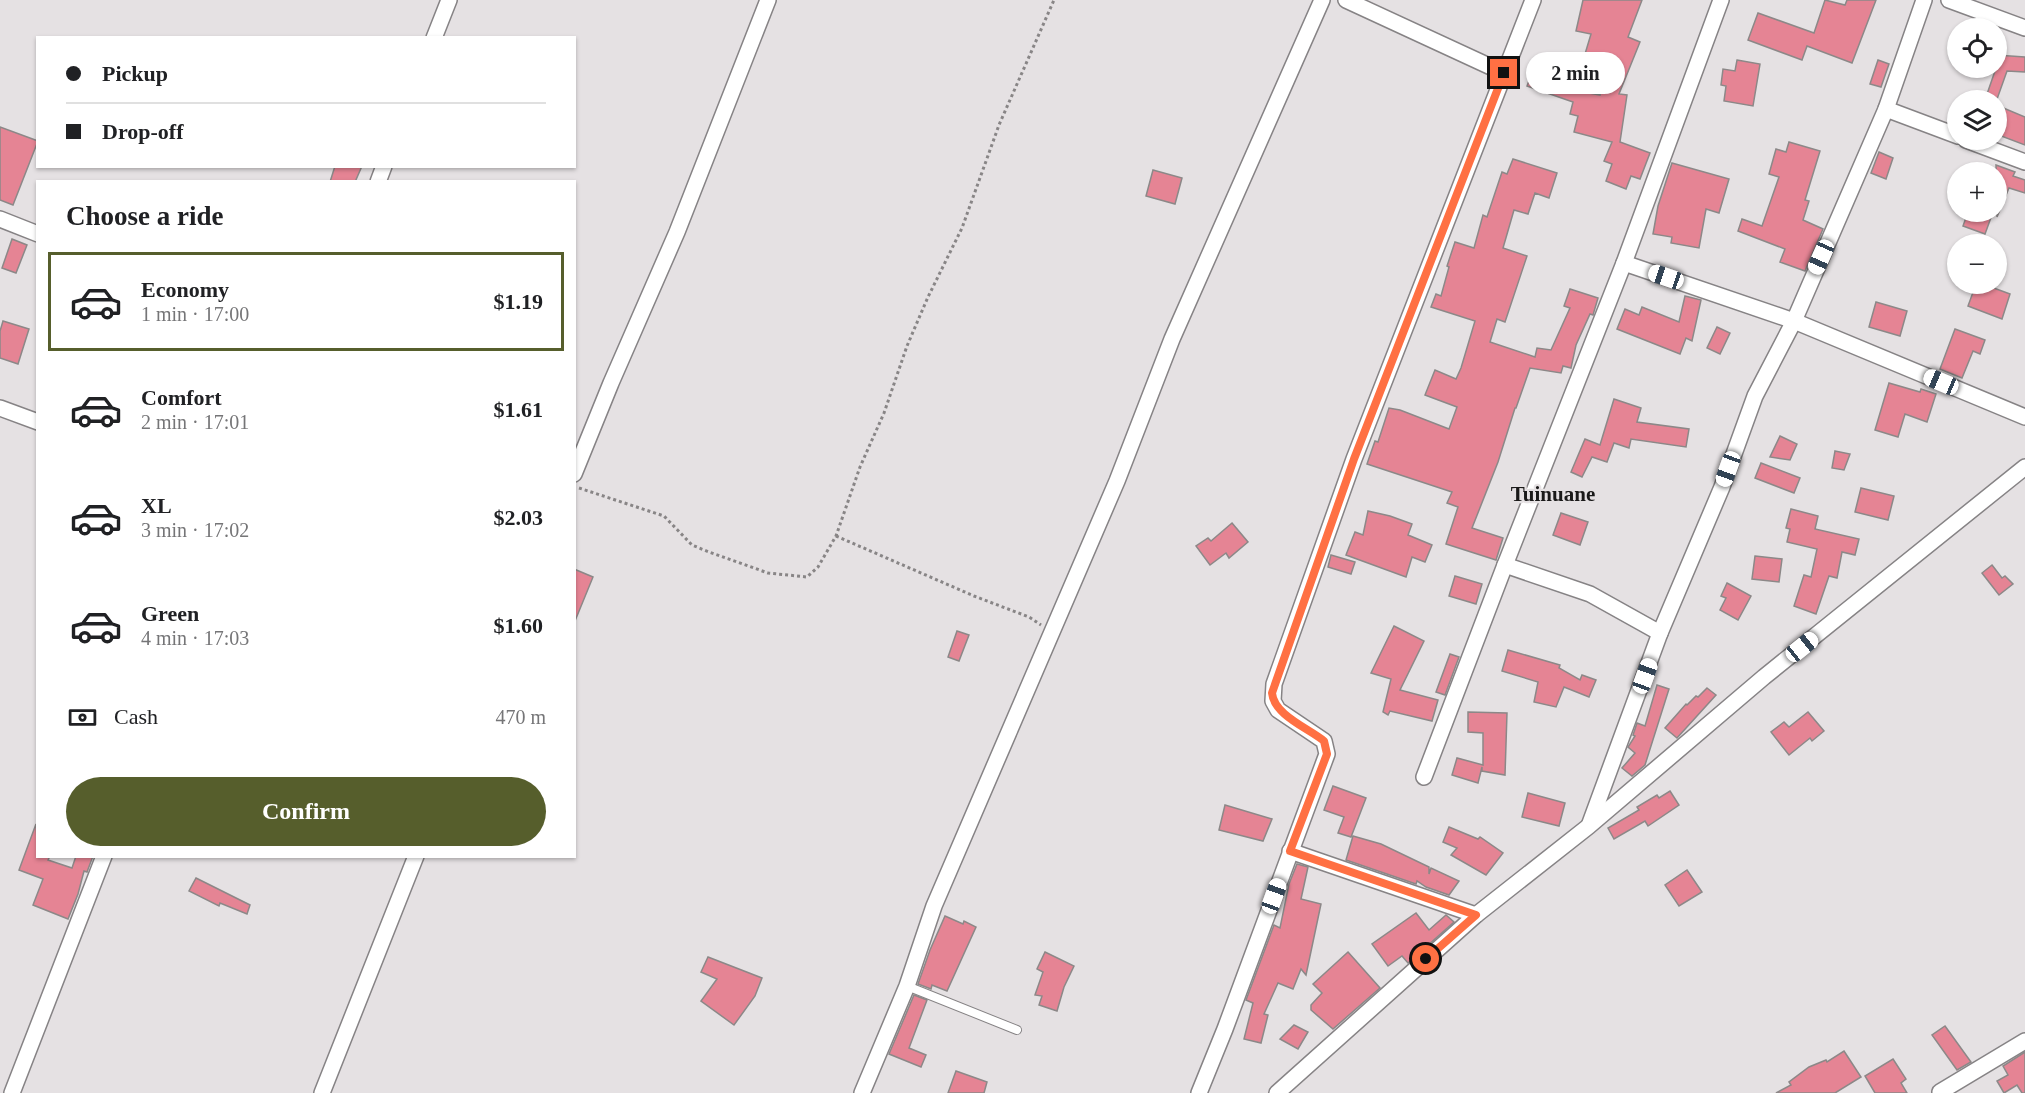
<!DOCTYPE html>
<html lang="en">
<head>
<meta charset="utf-8">
<style>
	:root { --surface:#fff; --page:#f6f6f6; --text:#202124; --muted:#757577; --line:#e0e0e0; --accent:#565e2c }
	body { margin:0; font-family:Georgia,serif; background:var(--page); color:var(--text); height:100vh; display:flex; flex-direction:column; font-size:22px; white-space:nowrap }
	* { box-sizing:border-box; margin:0 }
	p { font-size:20px; color:var(--muted) }
	.icon { flex:none; width:33px; height:33px; fill:none; stroke:currentColor; stroke-width:2; stroke-linecap:round; stroke-linejoin:round }
	.map { position:relative; flex:1; overflow:hidden }
	.sheet { position:absolute; left:36px; top:180px; width:540px; height:678px; display:flex; flex-direction:column; background:var(--surface); border-radius:0px; box-shadow:0 2px 4px #0004 }
	.sheet>* { flex:none }
	.guide { position:absolute; left:36px; top:36px; width:540px; height:132px; border-radius:0px; box-shadow:0 2px 4px #0004; display:grid; align-content:center; height:132px; padding:0 30px; background:var(--surface) }
	.tools { position:absolute; left:1947px; top:18px; display:grid; gap:12px }
	.tools a { display:grid; place-items:center; width:60px; height:60px; border-radius:50%; background:var(--surface); box-shadow:0 2px 4px #0004; font-size:30px }
	.end { position:absolute; width:27px; height:27px; margin:-14px; border:8px solid #ff7043; background:#111; box-shadow:0 0 0 3px #111 }
	.from { border-radius:50% }
	.bubble { position:absolute; height:42px; border-radius:21px; background:var(--surface); box-shadow:0 2px 4px #0004; font-size:20px; font-weight:800; line-height:42px; text-align:center }
	.car { position:absolute; width:18px; height:36px; margin:-18px -9px; border-radius:8px; box-shadow:0 0 4px 2px #0007; background:linear-gradient(#fff 24%,#345 0 40%,#fff 0 76%,#345 0 86%,#fff 0) }
	.guide b { display:flex; align-items:center; gap:21px; height:57px; font-size:22px }
	.guide b+b { border-top:2px solid var(--line) }
	.guide i { width:15px; height:15px; background:var(--text) }
	ul { padding:0; list-style:none }
	li { display:flex; align-items:center; gap:18px; height:99px; margin:0 12px 9px; padding:0 18px; border:3px solid transparent; border-radius:0px }
	li div { flex:1 }
	li b { display:block; font-size:22px }
	li em { font-style:normal; font-weight:800 }
	li.current { border-color:var(--accent) }
	li>.icon { width:54px; height:54px; stroke-width:1.5 }
	h2 { padding:0 30px; font-size:27px; line-height:72px }
	.pay { display:flex; align-items:center; gap:15px; height:66px; padding:0 30px; font-size:22px }
	.pay p { margin-inline-start:auto }
	.cta { display:flex; gap:12px; margin-top:auto; padding:12px 30px }
	.cta a { flex:1; height:69px; border-radius:36px; background:var(--accent); color:#fff; font-size:24px; font-weight:800; line-height:69px; text-align:center }
	.map>svg:first-child { display:block }
	.building { fill:#e58494; stroke:#8c8888; stroke-width:1.5 }
	.lines { fill:none; stroke-linecap:round; stroke-linejoin:round }
	.service-casing { stroke:#868385; stroke-width:10 }
	.minor-casing { stroke:#868385; stroke-width:18 }
	.path { stroke:#888586; stroke-width:3; stroke-dasharray:3 3; stroke-linecap:butt }
	.service { stroke:#fff; stroke-width:8 }
	.minor { stroke:#fff; stroke-width:15 }
	.route { stroke:#ff7043; stroke-width:8 }
	.labels { text-anchor:middle; dominant-baseline:central; stroke-width:4.5; stroke-linejoin:round; paint-order:stroke }
	.quarter-label { font-size:21px; font-weight:bold; fill:#1a1919; stroke:#e5e1e3 }
</style>
</head>
<body>
<div class="map">
<svg width="2025" height="1093" viewBox="0 0 2025 1093">
	<rect width="100%" height="100%" fill="#e5e1e3"/>
	<g class="building">
		<polygon points="1583,0 1642,0 1628,37 1640,42 1619,94 1627,95 1620,142 1650,153 1640,179 1631,176 1626,189 1606,181 1612,164 1604,161 1612,142 1574,132 1578,116 1570,114 1573,102 1527,86 1532,73 1574,87 1573,90 1600,95 1604,65 1601,63 1603,60 1585,54 1591,34 1576,31"/>
		<polygon points="1825,0 1845,5 1847,0 1876,0 1852,63 1807,46 1802,60 1748,40 1758,13 1814,33"/>
		<polygon points="1996,55 2025,57 2025,72 2007,71 1996,102 1985,100 1996,68"/>
		<polygon points="1737,60 1760,64 1753,106 1724,101 1726,86 1721,85 1723,69 1735,71"/>
		<polygon points="1878,60 1889,64 1881,87 1870,84"/>
		<polygon points="2001,107 2025,117 2025,145 1996,134 1996,119"/>
		<polygon points="0,127 38,141 13,205 0,200"/>
		<polygon points="1789,142 1820,151 1805,200 1809,201 1803,220 1823,229 1805,271 1780,262 1785,249 1738,231 1742,219 1762,226 1779,177 1769,174 1776,149 1786,152"/>
		<polygon points="1879,152 1893,158 1886,179 1871,173"/>
		<polygon points="1513,159 1557,173 1549,198 1535,193 1528,214 1514,210 1503,248 1527,256 1505,322 1497,319 1490,342 1535,357 1537,348 1551,350 1570,308 1564,306 1570,289 1598,298 1593,315 1590,314 1576,345 1571,368 1563,366 1561,373 1530,368 1516,408 1515,408 1498,462 1472,528 1503,538 1496,560 1446,544 1458,507 1447,503 1452,492 1367,464 1375,441 1378,442 1389,408 1400,410 1449,429 1457,407 1425,395 1435,370 1456,379 1461,368 1475,321 1431,307 1436,294 1441,296 1449,267 1447,266 1455,242 1474,248 1483,215 1487,217 1502,172 1507,174"/>
		<polygon points="1672,163 1729,179 1719,213 1706,209 1699,248 1671,243 1672,237 1653,234 1658,206"/>
		<polygon points="1996,165 2015,172 2013,176 2025,180 2025,193 2009,188 1997,217"/>
		<polygon points="335,166 362,166 355,182 330,182"/>
		<polygon points="1153,170 1182,178 1175,204 1146,196"/>
		<polygon points="1968,212 1993,212 1985,234 1963,226"/>
		<polygon points="12,239 27,245 16,273 2,268"/>
		<polygon points="1976,284 1983,284 2010,294 2002,319 1968,306"/>
		<polygon points="1685,296 1701,300 1692,341 1686,338 1680,354 1617,329 1625,309 1639,315 1642,307 1679,322"/>
		<polygon points="1876,302 1907,311 1900,336 1869,327"/>
		<polygon points="3,321 29,329 18,364 0,358 0,331"/>
		<polygon points="1717,327 1730,333 1720,354 1707,348"/>
		<polygon points="1955,329 1985,340 1980,354 1973,351 1962,378 1940,369"/>
		<polygon points="1889,383 1920,392 1921,389 1936,394 1927,422 1905,414 1898,437 1875,430"/>
		<polygon points="1614,399 1641,408 1637,422 1689,429 1686,447 1631,439 1629,448 1614,443 1607,462 1592,457 1582,477 1571,472 1585,439 1600,445"/>
		<polygon points="1780,436 1797,444 1790,460 1770,457"/>
		<polygon points="1835,451 1850,454 1844,470 1832,468"/>
		<polygon points="1761,463 1800,478 1794,493 1755,478"/>
		<polygon points="1861,488 1894,496 1888,520 1855,512"/>
		<polygon points="1791,509 1818,516 1815,529 1859,539 1855,555 1842,552 1837,578 1829,576 1816,614 1794,606 1804,575 1811,577 1817,549 1787,542 1790,529 1786,528"/>
		<polygon points="1368,511 1390,516 1412,524 1408,535 1432,545 1425,562 1412,557 1406,577 1346,555 1355,532 1363,535"/>
		<polygon points="1561,513 1588,522 1580,545 1553,535"/>
		<polygon points="1232,523 1248,542 1229,558 1226,553 1210,565 1196,546 1208,538 1211,541"/>
		<polygon points="1331,555 1355,562 1351,574 1328,567"/>
		<polygon points="1755,556 1782,559 1779,582 1752,579"/>
		<polygon points="1992,565 2002,578 2005,576 2013,584 1999,595 1982,573"/>
		<polygon points="574,569 593,577 575,621 574,620"/>
		<polygon points="1455,576 1482,584 1476,604 1449,596"/>
		<polygon points="1727,583 1751,596 1738,620 1720,610 1726,598 1721,596"/>
		<polygon points="1394,626 1424,641 1400,690 1438,700 1432,721 1390,711 1388,715 1383,712 1391,679 1371,673"/>
		<polygon points="957,631 969,635 959,661 948,657"/>
		<polygon points="1508,650 1560,665 1559,668 1580,680 1582,675 1596,680 1589,697 1564,687 1556,707 1534,702 1538,682 1502,671"/>
		<polygon points="1450,654 1459,657 1445,695 1436,692"/>
		<polygon points="1657,685 1669,689 1645,765 1632,776 1622,768 1635,753 1628,747 1635,736 1633,735 1637,723 1645,726"/>
		<polygon points="1707,688 1716,695 1677,738 1665,728 1686,704 1687,705 1696,696 1698,697"/>
		<polygon points="1468,712 1507,713 1505,775 1482,771 1482,767 1478,783 1452,775 1457,758 1483,765 1483,733 1468,732"/>
		<polygon points="1808,712 1824,731 1812,741 1810,738 1789,755 1771,732 1784,722 1789,727"/>
		<polygon points="1333,786 1366,798 1351,837 1338,833 1344,817 1324,810"/>
		<polygon points="1670,791 1679,805 1648,826 1645,821 1614,839 1608,828 1639,810 1637,807 1657,795 1659,798"/>
		<polygon points="1528,793 1565,803 1559,826 1522,817"/>
		<polygon points="1225,805 1272,819 1263,841 1219,830"/>
		<polygon points="36,824 38,856 50,856 48,860 72,868 76,856 93,856 87,872 84,871 78,894 68,919 33,905 43,879 19,870"/>
		<polygon points="1449,827 1478,839 1480,837 1503,853 1486,875 1451,855 1457,848 1443,842"/>
		<polygon points="1353,836 1381,844 1429,867 1429,874 1431,868 1459,881 1449,895 1426,887 1417,881 1416,884 1346,860"/>
		<polygon points="1297,864 1308,867 1301,899 1321,904 1306,975 1301,969 1293,989 1278,983 1264,1014 1268,1015 1261,1043 1244,1039 1253,1003 1246,1000 1274,925 1280,928 1289,884"/>
		<polygon points="1687,870 1702,892 1679,906 1665,885"/>
		<polygon points="196,878 250,905 247,914 220,903 219,906 189,891"/>
		<polygon points="1416,913 1429,930 1446,915 1454,922 1408,963 1402,956 1388,966 1372,944"/>
		<polygon points="945,916 963,924 964,921 976,927 947,991 932,985 931,989 918,984 930,950"/>
		<polygon points="1045,952 1074,966 1064,987 1057,1011 1039,1005 1042,996 1035,995 1043,972 1037,969"/>
		<polygon points="1348,952 1380,988 1333,1029 1311,1010 1311,1005 1322,993 1313,984"/>
		<polygon points="708,957 762,978 755,996 734,1025 701,1001 717,979 701,972"/>
		<polygon points="914,995 927,1000 909,1048 926,1055 921,1067 889,1054"/>
		<polygon points="1294,1025 1308,1032 1298,1049 1280,1039"/>
		<polygon points="1945,1026 1971,1062 1957,1070 1932,1035"/>
		<polygon points="1844,1051 1861,1077 1835,1093 1776,1093 1791,1085 1789,1082 1809,1067 1826,1060 1827,1062"/>
		<polygon points="2025,1052 2025,1093 2022,1093 2017,1085 2004,1093 1997,1081 2008,1075 2003,1066"/>
		<polygon points="1893,1059 1906,1079 1901,1083 1907,1093 1875,1093 1865,1076"/>
		<polygon points="956,1071 987,1082 984,1093 948,1093"/>
	</g>
	<g class="lines">
		<defs>
			<polyline id="service" points="907,986 1017,1030"/>
			<g id="minor">
				<polyline points="1346,0 1504,73"/>
				<polyline points="1949,0 2025,28"/>
				<polyline points="434,38 449,0"/>
				<polyline points="1886,109 1958,136"/>
				<polyline points="1966,140 2025,162"/>
				<polyline points="378,182 384,166"/>
				<polyline points="0,219 38,234"/>
				<polyline points="1624,263 1721,0"/>
				<polyline points="0,408 38,422"/>
				<polyline points="574,474 611,383 677,232 768,0"/>
				<polyline points="1660,633 1590,594 1505,565 1624,263 1794,321 2025,417"/>
				<polyline points="1424,777 1505,565"/>
				<polyline points="1590,823 1660,633 1722,487 1755,396 1794,321 1886,109 1924,0"/>
				<polyline points="1290,851 1476,915"/>
				<polyline points="1940,1092 2025,1041"/>
				<polyline points="12,1093 104,856"/>
				<polyline points="322,1093 416,856"/>
				<polyline points="862,1093 907,986 934,906 1117,481 1172,339 1322,0"/>
				<polyline points="1199,1093 1225,1029 1327,754 1324,741 1278,710 1273,701 1274,684 1354,459 1533,0"/>
				<polyline points="1277,1093 1476,915 1589,826 1764,677 2025,467"/>
			</g>
		</defs>
		<use href="#service" class="service-casing"/>
		<use href="#minor" class="minor-casing"/>
		<g class="path">
			<polyline points="579,488 664,516 692,545 709,552 768,573 807,577 818,567 836,536 860,467 884,413 907,346 928,297 962,228 999,125 1054,0"/>
			<polyline points="836,536 974,596 1029,617 1041,625"/>
		</g>
		<use href="#service" class="service"/>
		<use href="#minor" class="minor"/>
	</g>
	<g class="lines">
		<path class="route" d="M 1426,959 L 1476,915 L 1290,851 L 1327,754 L 1324,741 C 1308,728 1274,715 1272,693 L 1354,459 L 1504,73"/>
	</g>
	<g class="labels">
		<g class="quarter-label">
			<text x="1553" y="494">Tuinuane</text>
		</g>
	</g>
</svg>
<div class="tools">
<a><svg class="icon" aria-label="locate" viewBox="0 0 24 24"><circle cx="12" cy="12" r="6"/><path d="M12 2v4M12 18v4M2 12h4M18 12h4"/></svg></a>
<a><svg class="icon" aria-label="layers" viewBox="0 0 24 24"><path d="M12 4l9 5-9 5-9-5zM3 14l9 5 9-5"/></svg></a>
<a>+</a>
<a>−</a>
</div>
<i class="end from" style="left:1426px;top:959px"></i>
<i class="end" style="left:1504px;top:73px"></i>
<div class="bubble" style="left:1526px;top:52px;width:99px">2 min</div>
<i class="car" style="left:1821px;top:257px;rotate:204deg"></i>
<i class="car" style="left:1666px;top:277px;rotate:289deg"></i>
<i class="car" style="left:1941px;top:382px;rotate:293deg"></i>
<i class="car" style="left:1728px;top:469px;rotate:200deg"></i>
<i class="car" style="left:1802px;top:647px;rotate:51deg"></i>
<i class="car" style="left:1645px;top:676px;rotate:20deg"></i>
<i class="car" style="left:1274px;top:896px;rotate:20deg"></i>
<div class="guide">
<b><i class="from"></i>Pickup</b>
<b><i></i>Drop-off</b>
</div>
<section class="sheet">
<h2>Choose a ride</h2>
<ul>
<li class="current"><svg class="icon" aria-label="car" viewBox="0 0 24 24"><path d="M5 17H2v-5l4-1 3-4h7l3 4 3 1v5h-3M9 17h6M6 11h13"/><circle cx="7" cy="17" r="2"/><circle cx="17" cy="17" r="2"/></svg><div><b>Economy</b><p>1 min · 17:00</p></div><em>$1.19</em></li>
<li><svg class="icon" aria-label="car" viewBox="0 0 24 24"><path d="M5 17H2v-5l4-1 3-4h7l3 4 3 1v5h-3M9 17h6M6 11h13"/><circle cx="7" cy="17" r="2"/><circle cx="17" cy="17" r="2"/></svg><div><b>Comfort</b><p>2 min · 17:01</p></div><em>$1.61</em></li>
<li><svg class="icon" aria-label="car" viewBox="0 0 24 24"><path d="M5 17H2v-5l4-1 3-4h7l3 4 3 1v5h-3M9 17h6M6 11h13"/><circle cx="7" cy="17" r="2"/><circle cx="17" cy="17" r="2"/></svg><div><b>XL</b><p>3 min · 17:02</p></div><em>$2.03</em></li>
<li><svg class="icon" aria-label="car" viewBox="0 0 24 24"><path d="M5 17H2v-5l4-1 3-4h7l3 4 3 1v5h-3M9 17h6M6 11h13"/><circle cx="7" cy="17" r="2"/><circle cx="17" cy="17" r="2"/></svg><div><b>Green</b><p>4 min · 17:03</p></div><em>$1.60</em></li>
</ul>
<div class="pay"><svg class="icon" aria-label="cash" viewBox="0 0 24 24"><path d="M3 7h18v10H3z"/><circle cx="12" cy="12" r="2"/></svg>Cash<p>470 m</p></div>
<div class="cta"><a>Confirm</a></div>
</section>
</div>
</body>
</html>
